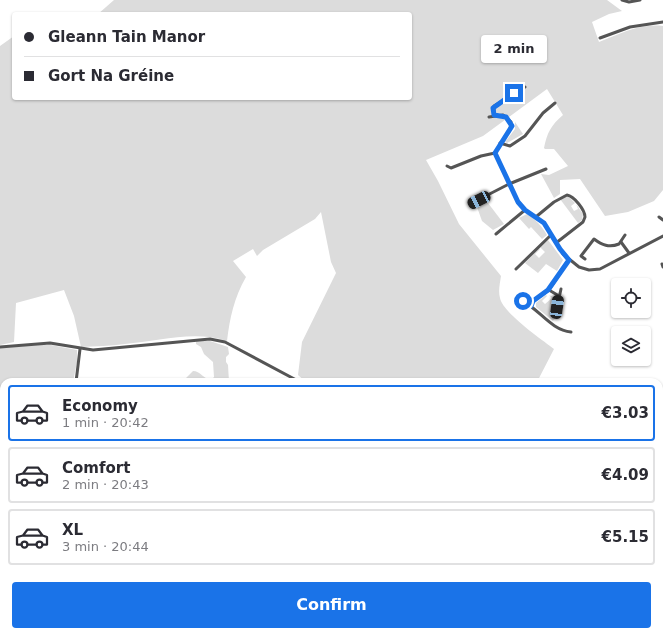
<!DOCTYPE html>
<html lang="en">
<head>
<meta charset="utf-8">
<style>
	:root { --surface:#fff; --page:#f2f2f3; --text:#2b2b33; --muted:#7c7c81; --line:#e1e1e2; --accent:#1a73e8 }
	body { margin:0; font-family:"DejaVu Sans",sans-serif; background:var(--page); color:var(--text); height:100vh; display:flex; flex-direction:column; font-size:15px; white-space:nowrap }
	* { box-sizing:border-box; margin:0 }
	p { font-size:13px; color:var(--muted) }
	.icon { flex:none; width:22px; height:22px; fill:none; stroke:currentColor; stroke-width:2; stroke-linecap:round; stroke-linejoin:round }
	.map { position:relative; flex:1; overflow:hidden }
	.details { position:absolute; left:0px; top:378px; width:663px; height:258px; display:flex; flex-direction:column; background:var(--surface); border-radius:12px 12px 0 0; box-shadow:0 1px 3px #0004 }
	.details>* { flex:none }
	.guide { position:absolute; left:12px; top:12px; width:400px; height:88px; border-radius:4px; box-shadow:0 1px 3px #0004; display:grid; align-content:center; height:88px; padding:0 12px; background:var(--surface) }
	.tools { position:absolute; left:611px; top:278px; display:grid; gap:8px }
	.tools a { display:grid; place-items:center; width:40px; height:40px; border-radius:4px; background:var(--surface); box-shadow:0 1px 3px #0004; font-size:20px }
	.end { position:absolute; width:18px; height:18px; margin:-9px; border:5px solid #1a73e8; background:#fff; box-shadow:0 0 0 2px #fff }
	.from { border-radius:50% }
	.bubble { position:absolute; height:28px; border-radius:4px; background:var(--surface); box-shadow:0 1px 3px #0004; font-size:13px; font-weight:700; line-height:28px; text-align:center }
	.car { position:absolute; width:12px; height:24px; margin:-12px -6px; border-radius:5px; box-shadow:0 0 3px 1px #0007; background:linear-gradient(#222 24%,#8ab4d8 0 40%,#222 0 76%,#8ab4d8 0 86%,#222 0) }
	.guide b { display:flex; align-items:center; gap:14px; height:38px; font-size:15px }
	.guide b+b { border-top:1px solid var(--line) }
	.guide i { width:10px; height:10px; background:var(--text) }
	ul { padding:7px 0 0; list-style:none }
	li { display:flex; align-items:center; gap:12px; height:56px; margin:0 8px 6px; padding:0 4px; border:2px solid var(--line); border-radius:4px }
	li div { flex:1 }
	li b { display:block; font-size:15px }
	li em { font-style:normal; font-weight:700 }
	li.on { border-color:var(--accent) }
	li>.icon { width:36px; height:36px; stroke-width:1.5 }
	.cta { display:flex; gap:8px; margin-top:auto; padding:8px 12px }
	.cta a { flex:1; height:46px; border-radius:4px; background:var(--accent); color:#fff; font-size:16px; font-weight:700; line-height:46px; text-align:center }
	.map>svg:first-child { display:block }
	.green { fill:#dcdcdc }
	.lines { fill:none; stroke-linecap:round; stroke-linejoin:round }
	.street { stroke:#555; stroke-width:3 }
	.secondary { stroke:#222; stroke-width:4.5 }
	.primary { stroke:#000; stroke-width:5 }
	.route { stroke:#1a73e8; stroke-width:5 }
</style>
</head>
<body>
<div class="map">
<svg width="663" height="636" viewBox="0 0 663 636">
	<rect width="100%" height="100%" fill="#fff"/>
	<g class="green">
		<path d="M 114,0 L 607,0 L 622,11 L 609,14 L 592,22 L 599,42 C 619,34 641,23 663,26 L 663,190 L 654,201 L 628,212 L 605,216 L 580,179 L 560,180 L 560,194 L 554,198 L 541,174 L 549,175 L 568,166 L 554,149 L 545,149 L 544,148 C 547,133 551,125 563,115 L 547,89 L 483,136 L 426,160 L 438,181 L 459,224 L 501,276 C 500,283 498,291 500,298 C 503,313 541,339 554,349 L 537,382 L 306,382 L 298,375 L 302,342 L 336,273 L 331,262 L 321,212 L 315,219 L 263,250 L 257,256 L 253,249 L 233,261 L 246,277 C 234,298 230,317 227,341 C 195,330 158,341 125,344 C 110,346 96,346 81,347 L 74,316 L 64,290 L 16,303 L 14,342 L 0,345 L 0,46 L 14,36 L 14,98 L 410,98 L 410,14 L 98,14 Z"/>
		<polygon points="515,122 523,134 507,143 505,142 515,129"/>
		<polygon points="568,196 575,203 571,206 574,211 578,209 576,204 583,214 582,220 578,223 560,199"/>
		<polygon points="485,199 504,224 493,230 482,221 477,207 479,203"/>
		<path d="M 527,214 C 535,219 542,226 547,235 L 542,239 L 531,227 L 529,229 L 519,218 Z"/>
		<polygon points="548,240 563,260 557,271 546,264 538,273 525,263 539,248 540,249 535,254 539,258 545,252 540,247"/>
		<polygon points="546,295 547,296 542,301 545,304 552,298 549,295 555,298 555,307 558,311 553,321 536,307 536,303"/>
		<path d="M 196,341 L 210,341 L 228,347 L 229,354 L 226,357 L 226,362 L 228,365 L 229,382 L 182,382 L 193,371 C 200,371 204,379 211,380 L 214,377 L 213,362 L 204,354 L 201,347 L 196,344 Z"/>
		<polygon points="37,345 51,345 77,350 77,362 73,382 4,382 4,632 62,632 64,636 0,636 0,348"/>
		<polygon points="659,524 663,525 663,546 659,546"/>
	</g>
	<g class="lines">
		<g class="street">
			<polyline points="622,0 629,2 640,0"/>
			<polyline points="600,38 630,27 663,22"/>
			<polyline points="494,115 494,106 525,87"/>
			<polyline points="489,117 503,115 511,122 510,129 495,153 518,202 525,210 544,223 563,254 579,267 589,270 600,269 663,236"/>
			<polyline points="500,143 510,146 525,136 543,113 555,103"/>
			<polyline points="447,166 451,168 481,156 495,153"/>
			<polyline points="472,203 509,184 546,169"/>
			<path d="M 537,216 L 554,202 L 567,195 C 574,196 585,210 585,217 L 583,222 L 556,243"/>
			<polyline points="659,217 663,220"/>
			<polyline points="496,234 525,210"/>
			<polyline points="621,242 629,253"/>
			<path d="M 585,259 L 581,256 L 594,239 C 602,245 609,248 619,244 L 625,235"/>
			<polyline points="662,264 663,267"/>
			<polyline points="516,269 551,235"/>
			<polyline points="549,290 559,296"/>
			<path d="M 520,300 C 538,307 550,330 571,332"/>
			<polyline points="531,306 533,301 549,290 569,260"/>
			<polyline points="557,307 561,289"/>
			<polyline points="0,347 50,343 93,350 210,339 225,342 300,382"/>
			<polyline points="76,382 80,349"/>
			<polyline points="659,600 663,601"/>
			<polyline points="149,632 150,634"/>
			<polyline points="168,632 170,636"/>
			<polyline points="214,632 218,636"/>
			<polyline points="263,632 267,636"/>
			<polyline points="650,632 659,636"/>
			<polyline points="206,636 210,632"/>
			<polyline points="321,636 327,632"/>
		</g>
		<g class="secondary">
			<polyline points="659,553 663,548"/>
			<polyline points="637,636 638,632"/>
		</g>
		<g class="primary">
			<polyline points="659,517 663,512"/>
			<polyline points="659,522 663,523"/>
			<polyline points="659,549 663,548"/>
		</g>
	</g>
	<g class="lines">
		<polyline class="route" points="514,93 493,108 494,115 506,117 512,126 495,153 518,202 525,210 544,223 560,249 569,260 548,290 533,301 531,306 523,301"/>
	</g>
</svg>
<div class="tools">
<a><svg class="icon" aria-label="locate" viewBox="0 0 24 24"><circle cx="12" cy="12" r="6"/><path d="M12 2v4M12 18v4M2 12h4M18 12h4"/></svg></a>
<a><svg class="icon" aria-label="layers" viewBox="0 0 24 24"><path d="M12 4l9 5-9 5-9-5zM3 14l9 5 9-5"/></svg></a>
</div>
<i class="end from" style="left:523px;top:301px"></i>
<i class="end" style="left:514px;top:93px"></i>
<div class="bubble" style="left:481px;top:35px;width:66px">2 min</div>
<i class="car" style="left:479px;top:200px;rotate:243deg"></i>
<i class="car" style="left:557px;top:307px;rotate:8deg"></i>
<div class="guide">
<b><i class="from"></i>Gleann Tain Manor</b>
<b><i></i>Gort Na Gréine</b>
</div>
<section class="details">
<ul>
<li class="on"><svg class="icon" aria-label="car" viewBox="0 0 24 24"><path d="M5 17H2v-5l4-1 3-4h7l3 4 3 1v5h-3M9 17h6M6 11h13"/><circle cx="7" cy="17" r="2"/><circle cx="17" cy="17" r="2"/></svg><div><b>Economy</b><p>1 min · 20:42</p></div><em>€3.03</em></li>
<li><svg class="icon" aria-label="car" viewBox="0 0 24 24"><path d="M5 17H2v-5l4-1 3-4h7l3 4 3 1v5h-3M9 17h6M6 11h13"/><circle cx="7" cy="17" r="2"/><circle cx="17" cy="17" r="2"/></svg><div><b>Comfort</b><p>2 min · 20:43</p></div><em>€4.09</em></li>
<li><svg class="icon" aria-label="car" viewBox="0 0 24 24"><path d="M5 17H2v-5l4-1 3-4h7l3 4 3 1v5h-3M9 17h6M6 11h13"/><circle cx="7" cy="17" r="2"/><circle cx="17" cy="17" r="2"/></svg><div><b>XL</b><p>3 min · 20:44</p></div><em>€5.15</em></li>
</ul>
<div class="cta"><a>Confirm</a></div>
</section>
</div>
</body>
</html>
